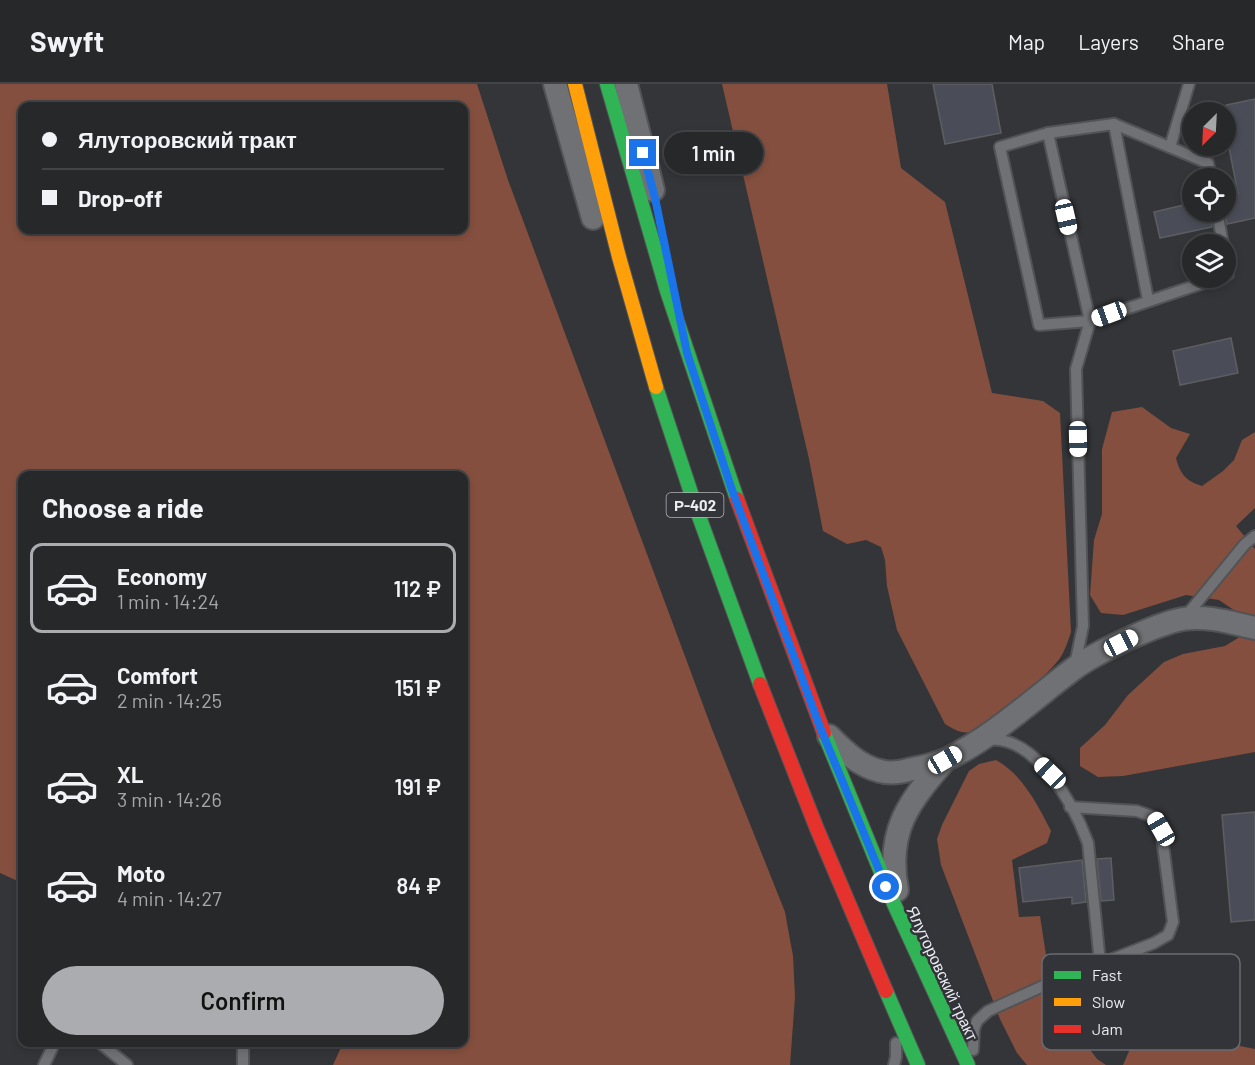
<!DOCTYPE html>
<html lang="en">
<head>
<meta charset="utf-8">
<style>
	:root { --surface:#27282a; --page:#2f3032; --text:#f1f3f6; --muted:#a4a6a8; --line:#434447; --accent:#aaacb0 }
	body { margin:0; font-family:Barlow,sans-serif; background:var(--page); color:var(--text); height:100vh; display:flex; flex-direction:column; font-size:22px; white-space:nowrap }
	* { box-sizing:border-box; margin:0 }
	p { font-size:20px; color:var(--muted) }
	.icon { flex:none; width:33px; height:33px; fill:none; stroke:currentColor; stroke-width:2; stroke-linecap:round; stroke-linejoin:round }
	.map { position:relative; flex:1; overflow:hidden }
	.drawer { position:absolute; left:18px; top:387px; width:450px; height:576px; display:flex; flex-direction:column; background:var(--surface); border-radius:12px; box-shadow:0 3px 9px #0003,0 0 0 2px var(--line) }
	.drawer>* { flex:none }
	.guide { position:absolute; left:18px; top:18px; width:450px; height:132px; border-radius:12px; box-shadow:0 3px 9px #0003,0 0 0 2px var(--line); display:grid; align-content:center; height:132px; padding:0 24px; background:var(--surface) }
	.needle { width:39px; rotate:204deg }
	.fabs { position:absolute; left:1182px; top:18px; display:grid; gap:12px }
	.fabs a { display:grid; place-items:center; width:54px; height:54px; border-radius:50%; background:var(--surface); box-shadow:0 3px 9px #0003,0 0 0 2px var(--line); font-size:30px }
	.end { position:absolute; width:27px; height:27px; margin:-14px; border:8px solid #1a73e8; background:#fff; box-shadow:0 0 0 3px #fff }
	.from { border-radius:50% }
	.bubble { position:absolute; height:42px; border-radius:21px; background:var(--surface); box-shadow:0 3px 9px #0003,0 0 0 2px var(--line); font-size:20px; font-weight:600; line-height:42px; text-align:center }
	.car { position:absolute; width:18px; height:36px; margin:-18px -9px; border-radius:8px; box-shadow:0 0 4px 2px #0007; background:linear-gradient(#fff 24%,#345 0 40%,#fff 0 76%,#345 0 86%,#fff 0) }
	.guide b { display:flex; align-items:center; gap:21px; height:57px; font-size:22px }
	.guide b+b { border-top:2px solid var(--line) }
	.guide i { width:15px; height:15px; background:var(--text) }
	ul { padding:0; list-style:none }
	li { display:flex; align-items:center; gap:18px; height:90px; margin:0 12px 9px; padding:0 12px; border:3px solid transparent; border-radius:12px }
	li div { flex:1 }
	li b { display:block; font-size:22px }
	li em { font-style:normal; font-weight:600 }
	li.on { border-color:var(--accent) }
	li>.icon { width:54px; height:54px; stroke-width:1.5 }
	h2 { padding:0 24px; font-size:27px; line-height:72px }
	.primary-button { display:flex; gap:12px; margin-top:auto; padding:12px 24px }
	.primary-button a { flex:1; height:69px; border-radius:36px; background:var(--accent); color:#111; font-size:24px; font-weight:600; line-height:69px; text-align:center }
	header { display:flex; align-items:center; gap:36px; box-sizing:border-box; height:84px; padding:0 30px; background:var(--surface); border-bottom:2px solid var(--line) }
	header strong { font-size:28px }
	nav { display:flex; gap:33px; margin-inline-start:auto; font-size:21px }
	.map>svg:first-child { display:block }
	.forest { fill:#844f3e; fill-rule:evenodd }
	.building { fill:#4a4d58; stroke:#5d5e61; stroke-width:1.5 }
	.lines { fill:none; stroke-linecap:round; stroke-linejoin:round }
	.lane-casing { stroke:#525356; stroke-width:14 }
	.street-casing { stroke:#525356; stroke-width:26 }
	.fast-casing { stroke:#525356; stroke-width:16 }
	.slow-casing { stroke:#525356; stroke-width:16 }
	.jam-casing { stroke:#525356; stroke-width:16 }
	.lane { stroke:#707174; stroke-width:10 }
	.street { stroke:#707174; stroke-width:22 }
	.fast { stroke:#30b455; stroke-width:14 }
	.slow { stroke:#ff9f0a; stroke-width:14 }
	.jam { stroke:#e5322d; stroke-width:14 }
	.route { stroke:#1a73e8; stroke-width:8 }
	.labels { text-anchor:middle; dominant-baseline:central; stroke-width:5; stroke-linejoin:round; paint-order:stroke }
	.shield { fill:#32343a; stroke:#b3b5b9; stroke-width:1.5 }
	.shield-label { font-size:15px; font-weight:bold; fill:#eaecf0 }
	.street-label { font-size:16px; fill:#eaecf0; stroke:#32343a }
	.key { fill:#32343a; stroke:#696b71; stroke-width:1.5 }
	.key-label { font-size:16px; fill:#eaecf0 }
</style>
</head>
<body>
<header>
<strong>Swyft</strong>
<nav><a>Map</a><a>Layers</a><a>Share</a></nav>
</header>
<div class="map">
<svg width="1255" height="981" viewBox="0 0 1255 981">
	<rect width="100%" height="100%" fill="#343538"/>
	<g class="forest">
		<path d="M 0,0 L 477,0 L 508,96 L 712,645 L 785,828 L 793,872 L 795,913 L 790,981 L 333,981 L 343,959 L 464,958 L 464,392 L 22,392 L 22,799 L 0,789 ZM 22,22 L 464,22 L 464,146 L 22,146 Z"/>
		<path d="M 722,0 L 887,0 L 901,84 L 945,118 L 992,309 L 1043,317 L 1060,329 L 1071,548 C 1068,557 1065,567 1060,574 C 1049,590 988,646 971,648 C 961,650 953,645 945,640 L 897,546 L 887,502 L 885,476 L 881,463 L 866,456 L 847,460 L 823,447 L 809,375 Z"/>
		<path d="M 1142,323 L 1171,344 L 1190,350 L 1176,374 C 1180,390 1186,397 1202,402 L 1223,387 L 1234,376 L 1242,356 L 1255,348 L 1255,424 L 1236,442 L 1255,465 L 1255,668 L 1123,692 L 1098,693 L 1080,682 L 1080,664 L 1105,641 L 1128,611 L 1164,578 L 1183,570 L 1225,562 L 1248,548 L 1253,539 L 1219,516 L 1186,511 L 1123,531 L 1101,529 L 1090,511 L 1094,456 L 1102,430 L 1102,365 L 1112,328 Z"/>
		<path d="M 996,676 C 1022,690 1038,721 1051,747 L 1047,759 L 1012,776 L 1019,833 L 1040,832 L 1046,871 L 1044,886 L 1047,908 L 1097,975 L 1106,981 L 1027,981 L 1017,969 L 1000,935 L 941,781 L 937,755 L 942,741 L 969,687 L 979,680 Z"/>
		<polygon points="1168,956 1202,962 1220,958 1255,965 1255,981 1123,981 1130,965 1137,958"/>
	</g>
	<g class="building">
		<polygon points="933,0 992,0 1001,49 945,60"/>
		<polygon points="1255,15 1255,134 1227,140 1225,128 1226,112 1238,110 1226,48 1226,21"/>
		<polygon points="1192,119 1192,128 1210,128 1212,143 1160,154 1154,128"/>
		<polygon points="1231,254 1238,289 1180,301 1173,267"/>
		<polygon points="1255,728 1255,836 1231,838 1222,731"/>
		<polygon points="1111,774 1114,816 1101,817 1097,775"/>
		<polygon points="1082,776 1086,818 1072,820 1072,813 1023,818 1019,784"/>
	</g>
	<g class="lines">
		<defs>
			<g id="lane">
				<polyline points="1114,40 1148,216"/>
				<polyline points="1048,49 1090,237 1076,285 1083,542 1075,581"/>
				<polyline points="1170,63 1189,0"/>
				<polyline points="1211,94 1208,79 1114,40 1048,49 1000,63 1039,241 1090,237 1218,194"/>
				<polyline points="1217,128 1223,160"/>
				<polyline points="1226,177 1228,190 1226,191"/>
				<polyline points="1186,532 1245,460 1255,452"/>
				<path d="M 986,656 C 1035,649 1074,721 1088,759 L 1100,879"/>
				<polyline points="99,958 127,981"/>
				<polyline points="239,958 243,963 243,981"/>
				<polyline points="973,966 974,945 977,937 988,927 1043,902 1154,859 1168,851 1173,838 1161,745 1154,733 1137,727 1070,723"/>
				<polyline points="44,981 55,958"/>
				<polyline points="894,981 896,973 896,959"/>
			</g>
			<g id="street">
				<polyline points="555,0 593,134"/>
				<polyline points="626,0 653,106"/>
				<path d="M 829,652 C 844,667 859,682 880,687 C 890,690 902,688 912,685 C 923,683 936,680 947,675 C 993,653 1032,616 1072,586 C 1094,569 1156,540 1183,535 C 1207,531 1232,539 1255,544"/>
				<path d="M 897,806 C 886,747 908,719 945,676"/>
			</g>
			<g id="fast">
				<polyline points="607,0 667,207 737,415"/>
				<polyline points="656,303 696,424 760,600"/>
				<polyline points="824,649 894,820 968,981"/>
				<polyline points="886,907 918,981"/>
			</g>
			<polyline id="slow" points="575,0 619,173 656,303"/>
			<g id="jam">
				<polyline points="737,415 824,649"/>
				<polyline points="760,600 817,745 886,907"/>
			</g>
		</defs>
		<use href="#lane" class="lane-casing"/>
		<use href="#street" class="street-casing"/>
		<use href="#fast" class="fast-casing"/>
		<use href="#slow" class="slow-casing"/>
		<use href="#jam" class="jam-casing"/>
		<use href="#lane" class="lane"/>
		<use href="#street" class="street"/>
		<use href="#fast" class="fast"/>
		<use href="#slow" class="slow"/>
		<use href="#jam" class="jam"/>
	</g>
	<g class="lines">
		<polyline class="route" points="643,69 655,114 687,269 705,324 731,403 820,643 886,803"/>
	</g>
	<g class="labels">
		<rect class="shield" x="666.5" y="409" width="57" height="24" rx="4.5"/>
		<g class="shield-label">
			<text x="695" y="421">Р-402</text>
		</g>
		<g class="street-label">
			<text transform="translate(943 889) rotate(65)">Ялуторовский тракт</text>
		</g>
	</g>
	<rect x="1042" y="870" width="198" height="96" rx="9" class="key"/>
	<rect x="1054" y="887" width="27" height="8" fill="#30b455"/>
	<rect x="1054" y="914" width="27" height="8" fill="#ff9f0a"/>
	<rect x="1054" y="941" width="27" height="8" fill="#e5322d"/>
	<g class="key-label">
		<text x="1092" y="897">Fast</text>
		<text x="1092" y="924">Slow</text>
		<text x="1092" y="951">Jam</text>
	</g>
</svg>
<div class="fabs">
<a><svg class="needle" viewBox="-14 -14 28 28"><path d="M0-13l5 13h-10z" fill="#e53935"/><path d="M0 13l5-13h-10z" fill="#a4a6a8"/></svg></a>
<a><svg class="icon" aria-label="locate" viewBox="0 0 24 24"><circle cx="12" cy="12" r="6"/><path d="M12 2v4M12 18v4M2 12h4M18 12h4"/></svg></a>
<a><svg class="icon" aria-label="layers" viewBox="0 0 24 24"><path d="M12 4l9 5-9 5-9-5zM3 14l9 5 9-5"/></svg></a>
</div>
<i class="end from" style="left:886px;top:803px"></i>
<i class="end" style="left:643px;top:69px"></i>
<div class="bubble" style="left:664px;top:48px;width:99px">1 min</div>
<i class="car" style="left:1066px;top:133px;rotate:167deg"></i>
<i class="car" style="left:1109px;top:230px;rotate:250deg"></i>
<i class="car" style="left:1078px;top:355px;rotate:179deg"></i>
<i class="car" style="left:1121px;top:559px;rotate:63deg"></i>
<i class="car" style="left:945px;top:676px;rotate:60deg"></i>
<i class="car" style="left:1050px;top:689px;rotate:314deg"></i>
<i class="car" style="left:1161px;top:745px;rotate:330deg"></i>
<div class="guide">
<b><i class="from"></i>Ялуторовский тракт</b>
<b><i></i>Drop-off</b>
</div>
<section class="drawer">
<h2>Choose a ride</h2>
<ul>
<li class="on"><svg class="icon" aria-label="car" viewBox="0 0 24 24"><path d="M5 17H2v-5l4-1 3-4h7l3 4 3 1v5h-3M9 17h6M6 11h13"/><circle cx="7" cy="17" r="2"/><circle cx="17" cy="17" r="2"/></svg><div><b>Economy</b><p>1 min · 14:24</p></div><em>112 ₽</em></li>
<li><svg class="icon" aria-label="car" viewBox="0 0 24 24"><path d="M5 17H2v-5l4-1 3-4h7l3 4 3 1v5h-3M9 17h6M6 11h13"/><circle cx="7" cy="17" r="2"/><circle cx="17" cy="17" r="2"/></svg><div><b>Comfort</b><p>2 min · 14:25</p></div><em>151 ₽</em></li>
<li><svg class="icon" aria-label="car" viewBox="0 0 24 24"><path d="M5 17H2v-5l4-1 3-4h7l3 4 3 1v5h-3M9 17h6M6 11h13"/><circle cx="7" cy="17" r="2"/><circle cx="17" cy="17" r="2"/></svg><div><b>XL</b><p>3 min · 14:26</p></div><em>191 ₽</em></li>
<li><svg class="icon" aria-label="car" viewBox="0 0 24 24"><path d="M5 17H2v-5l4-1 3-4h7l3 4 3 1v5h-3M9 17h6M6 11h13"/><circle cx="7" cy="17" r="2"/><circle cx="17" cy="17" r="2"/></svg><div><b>Moto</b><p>4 min · 14:27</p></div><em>84 ₽</em></li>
</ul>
<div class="primary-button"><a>Confirm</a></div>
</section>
</div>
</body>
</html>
